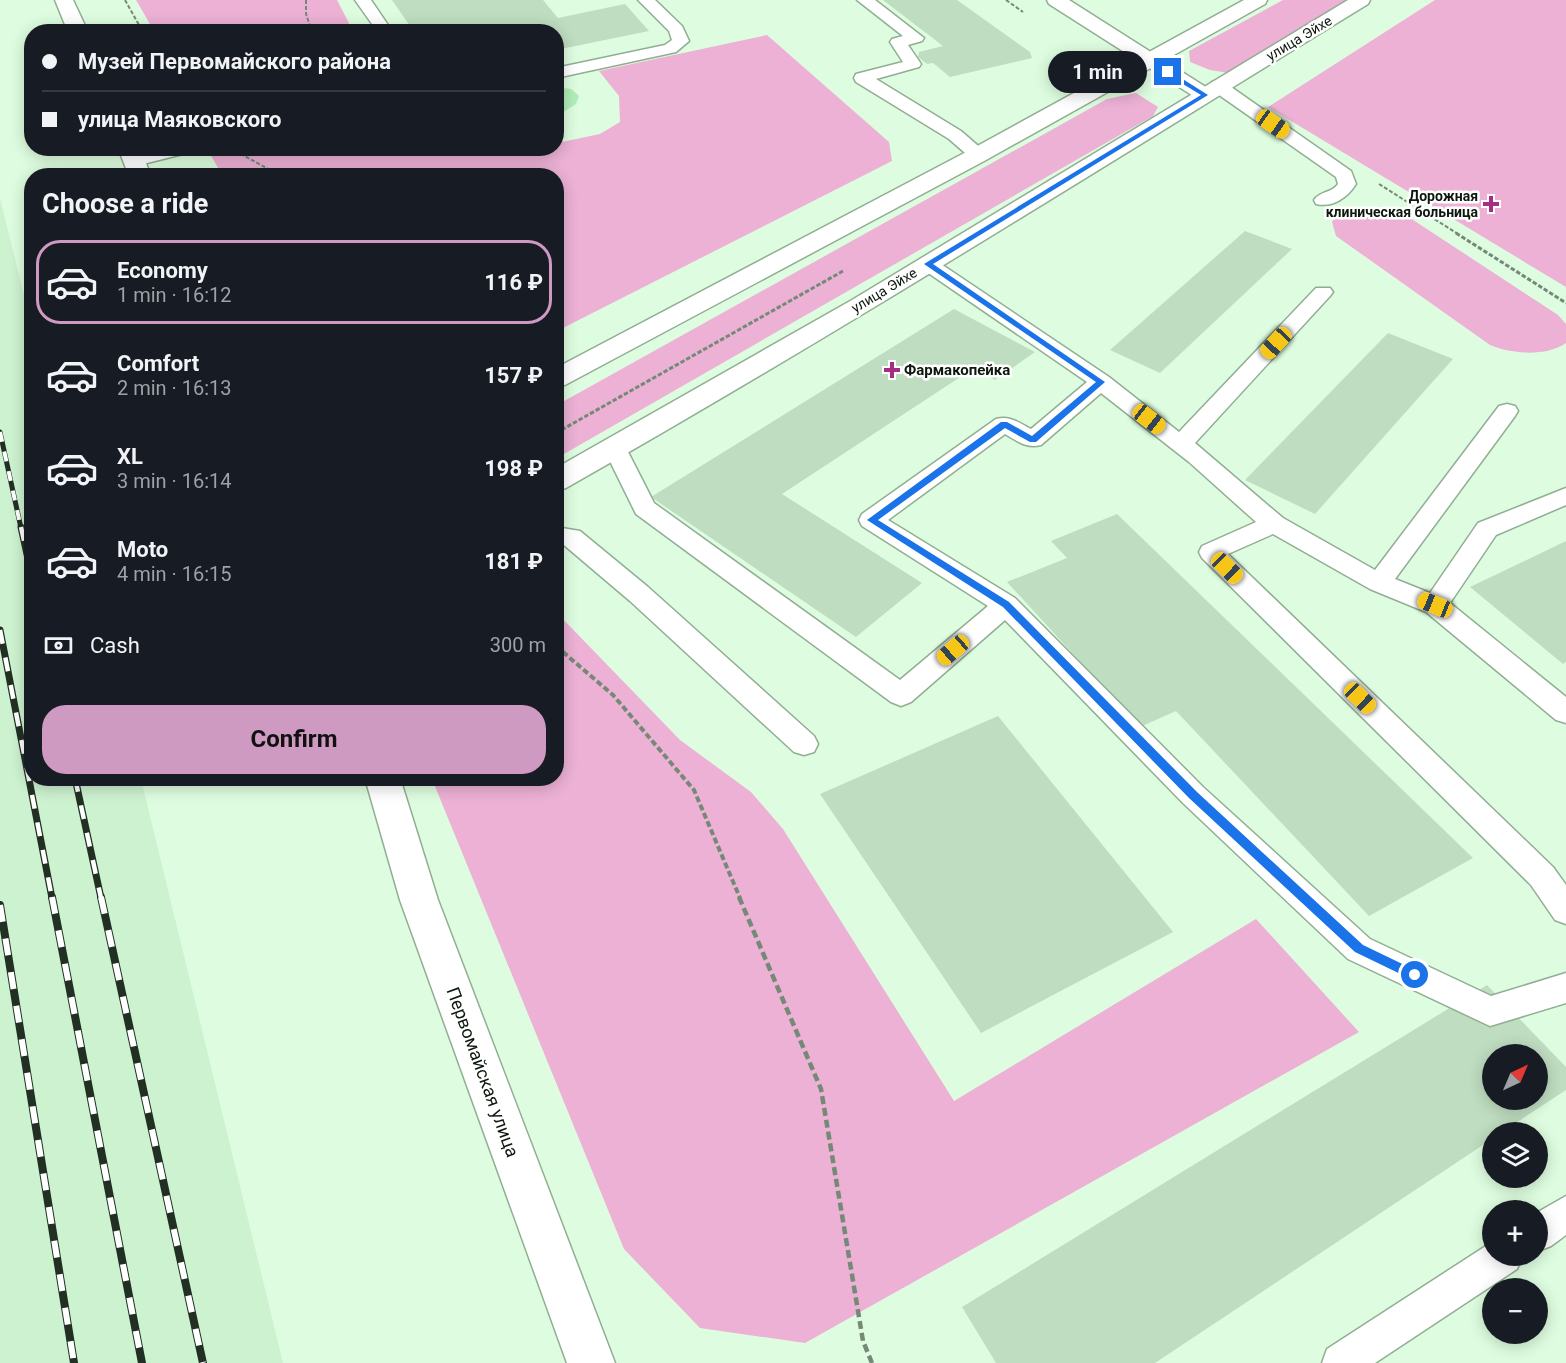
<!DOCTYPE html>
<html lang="en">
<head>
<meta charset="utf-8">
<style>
	:root { --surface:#171b24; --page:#20242c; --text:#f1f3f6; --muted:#9ea1a6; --line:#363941; --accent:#cf9ac2 }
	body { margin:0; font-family:Roboto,sans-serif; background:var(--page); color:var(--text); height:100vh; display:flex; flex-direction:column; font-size:22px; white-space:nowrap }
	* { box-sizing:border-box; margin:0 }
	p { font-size:20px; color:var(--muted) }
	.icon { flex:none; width:33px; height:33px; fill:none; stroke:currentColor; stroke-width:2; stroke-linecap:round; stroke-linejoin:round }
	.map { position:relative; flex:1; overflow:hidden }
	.panel { position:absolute; left:24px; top:168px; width:540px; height:618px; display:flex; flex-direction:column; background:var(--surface); border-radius:24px; box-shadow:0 3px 15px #0003 }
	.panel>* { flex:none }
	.banner { position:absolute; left:24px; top:24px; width:540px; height:132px; border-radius:24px; box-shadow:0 3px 15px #0003; display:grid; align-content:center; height:132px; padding:0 18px; background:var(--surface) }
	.needle { width:39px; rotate:44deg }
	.tools { position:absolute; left:1482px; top:1044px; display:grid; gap:12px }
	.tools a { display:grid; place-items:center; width:66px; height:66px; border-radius:50%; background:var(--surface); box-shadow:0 3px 15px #0003; font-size:30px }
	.end { position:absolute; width:27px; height:27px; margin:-14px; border:8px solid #1a73e8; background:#fff; box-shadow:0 0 0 3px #fff }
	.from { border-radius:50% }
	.bubble { position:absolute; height:42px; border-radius:21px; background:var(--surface); box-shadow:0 3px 15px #0003; font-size:20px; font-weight:700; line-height:42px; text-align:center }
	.car { position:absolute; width:18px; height:36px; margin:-18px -9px; border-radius:8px; box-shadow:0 0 4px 2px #0007; background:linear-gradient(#f5c518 24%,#345 0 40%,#f5c518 0 76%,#345 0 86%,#f5c518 0) }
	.banner b { display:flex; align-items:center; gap:21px; height:57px; font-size:22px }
	.banner b+b { border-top:2px solid var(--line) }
	.banner i { width:15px; height:15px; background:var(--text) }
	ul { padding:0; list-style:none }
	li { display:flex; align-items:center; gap:18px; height:84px; margin:0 12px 9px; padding:0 6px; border:3px solid transparent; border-radius:24px }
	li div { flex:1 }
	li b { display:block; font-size:22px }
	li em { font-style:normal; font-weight:700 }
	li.current { border-color:var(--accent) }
	li>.icon { width:54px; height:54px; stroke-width:1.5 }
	h2 { padding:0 18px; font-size:27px; line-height:72px }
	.pay { display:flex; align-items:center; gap:15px; height:66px; padding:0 18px; font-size:22px }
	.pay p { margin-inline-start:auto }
	.primary-button { display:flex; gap:12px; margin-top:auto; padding:12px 18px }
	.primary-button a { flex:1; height:69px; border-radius:24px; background:var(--accent); color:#111; font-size:24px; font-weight:700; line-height:69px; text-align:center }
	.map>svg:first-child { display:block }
	.built { fill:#cdf2d0 }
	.green { fill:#ecb1d5 }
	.water { fill:#b2edb8 }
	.building { fill:#bfddc1; fill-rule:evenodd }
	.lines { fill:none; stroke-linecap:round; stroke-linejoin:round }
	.service-casing { stroke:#91ae93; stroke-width:3 }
	.minor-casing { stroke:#91ae93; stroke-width:3 }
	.secondary-casing { stroke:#91ae93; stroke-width:3 }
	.path-far3 { stroke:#758a76; stroke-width:2; stroke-dasharray:4 2; stroke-linecap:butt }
	.path-far2 { stroke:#758a76; stroke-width:3; stroke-dasharray:4.5 2; stroke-linecap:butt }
	.path-far1 { stroke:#758a76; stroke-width:4; stroke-dasharray:6 3; stroke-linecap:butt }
	.path { stroke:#758a76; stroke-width:4.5; stroke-dasharray:8 4; stroke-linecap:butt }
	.service { fill:#fff; fill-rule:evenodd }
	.minor { fill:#fff; fill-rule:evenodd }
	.secondary { fill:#fff; fill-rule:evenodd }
	.rail-far2-casing { stroke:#223024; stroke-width:5 }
	.rail-far1-casing { stroke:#223024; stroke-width:7 }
	.rail-casing { stroke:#223024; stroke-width:8 }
	.rail-far2 { stroke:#fff; stroke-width:4; stroke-dasharray:10; stroke-linecap:butt }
	.rail-far1 { stroke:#fff; stroke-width:4.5; stroke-dasharray:14; stroke-linecap:butt }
	.rail { stroke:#fff; stroke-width:6; stroke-dasharray:17; stroke-linecap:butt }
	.route { fill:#1a73e8 }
	.poi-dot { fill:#a62d83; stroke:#fff; stroke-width:2 }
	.labels { text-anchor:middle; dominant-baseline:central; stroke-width:5; stroke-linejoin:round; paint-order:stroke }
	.far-street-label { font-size:14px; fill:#0d180e; stroke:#fff }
	.far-poi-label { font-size:14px; font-weight:bold; fill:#0d180e; stroke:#fff; text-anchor:end }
	.poi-label { font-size:15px; font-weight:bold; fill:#0d180e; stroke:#fff; text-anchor:start }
	.near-street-label { font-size:18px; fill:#0d180e; stroke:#fff }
</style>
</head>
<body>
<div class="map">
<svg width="1566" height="1363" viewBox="0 0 1566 1363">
	<rect width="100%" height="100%" fill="#defde0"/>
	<polygon class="built" points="0,198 32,327 32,778 141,779 283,1363 0,1363"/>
	<g class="green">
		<polygon points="136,0 337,0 353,31 154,31"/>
		<polygon points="1283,0 1351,0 1229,73 1210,70 1190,62 1189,51"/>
		<polygon points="1435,0 1566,0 1566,287 1268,107"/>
		<polygon points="767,35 889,142 892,161 557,331 556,176 222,175 209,152 227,148 556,148 557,143 600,134 620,122 619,96 599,71"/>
		<polygon points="1136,93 1158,107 1153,116 557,458 557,405 1107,99"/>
		<path d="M 1358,207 L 1390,209 L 1404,214 L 1558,315 L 1566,324 L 1566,343 C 1545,357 1512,354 1490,345 L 1336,236 L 1332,222 L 1336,215 Z"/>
		<polygon points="557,613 680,740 751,792 783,829 954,1101 1256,919 1359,1032 805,1343 700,1328 624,1249 432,779 556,778"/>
	</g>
	<polygon class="water" points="557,87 571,89 579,96 576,104 565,111 557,112"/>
	<g class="building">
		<polygon points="392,0 543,0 558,18 625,4 649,31 556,50 556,32 414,32"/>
		<polygon points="883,0 957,0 1030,52 1032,58 950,77 933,63 927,64 918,57 919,52 943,46"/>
		<polygon points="1245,231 1292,249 1160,373 1110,350"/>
		<polygon points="954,309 1035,352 995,380 974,368 782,494 922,583 856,637 651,497"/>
		<polygon points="1388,333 1453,359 1315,514 1245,480"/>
		<polygon points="1117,514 1473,858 1369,916 1176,711 1140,727 1007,582 1067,558 1051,541"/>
		<polygon points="1566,541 1566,662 1563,664 1470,587"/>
		<polygon points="998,716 1173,932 981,1033 820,794"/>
		<path d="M 1487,985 L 1566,1067 L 1566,1090 L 1502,1132 L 1492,1132 L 1492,1139 L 1155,1363 L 996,1363 L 962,1307 ZM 1492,1054 L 1538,1054 L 1538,1100 L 1492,1100 Z"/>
	</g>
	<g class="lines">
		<defs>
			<g id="service">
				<polygon points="355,0 371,0 388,25 382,32 364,32 372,24"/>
				<polygon points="638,0 655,0 682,26 689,41 676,52 556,78 556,68 665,45 672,40 669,31"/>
				<polygon points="857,0 875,0 924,38 922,41 908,45 921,64 919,67 876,79 961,131 984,151 987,155 984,159 972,159 949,139 856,82 854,78 856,74 903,62 890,42 892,39 903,36"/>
				<path d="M 1218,81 L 1224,82 L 1351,171 L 1356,184 C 1348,197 1333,208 1316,204 L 1314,200 C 1320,191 1332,193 1338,184 L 1336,177 L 1212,90 L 1210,86 L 1212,82 Z"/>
				<polygon points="162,148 194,148 191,152 135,166 129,165 126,161 129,157"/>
				<path d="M 928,258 L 935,260 L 1109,377 L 1179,432 L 1316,288 L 1330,288 L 1333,292 L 1330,296 L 1195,443 L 1283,518 L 1375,570 L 1499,406 L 1507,404 L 1515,406 L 1518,411 L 1515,416 L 1395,579 L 1430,593 L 1478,523 L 1566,488 L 1566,505 L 1496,535 L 1450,603 L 1566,697 L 1566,723 L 1556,720 L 1426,612 L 1370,589 L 1273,534 L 1228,554 L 1553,867 L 1566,885 L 1566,924 L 1555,920 L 1531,885 L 1202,558 L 1199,552 L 1202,546 L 1256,522 L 1189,462 L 1101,393 L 1041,445 C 1027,449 1017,441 1005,434 L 888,520 L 1015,598 L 1203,787 L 1370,939 L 1491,996 L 1566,973 L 1566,1003 L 1490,1026 L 1348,959 L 1183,803 L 1005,620 L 911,702 L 901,706 L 891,702 L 636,514 L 604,449 L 608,444 L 616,441 L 624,444 L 654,503 L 900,680 L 988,606 L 862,526 L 859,520 L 862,514 L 996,419 C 1010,415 1019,423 1031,429 L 1087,382 L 921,268 L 918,264 L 921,260 Z"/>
				<polygon points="556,527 580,531 648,587 814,736 818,744 814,752 804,755 794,752 630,601 564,545 556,544"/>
				<polygon points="1566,1196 1566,1235 1551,1246 1538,1251 1538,1212"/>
				<polygon points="1492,1242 1492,1256 1522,1256 1517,1269 1375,1363 1322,1363 1327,1349"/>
			</g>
			<polygon id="minor" points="1047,0 1069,0 1212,91 1215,95 1212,99 1205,101 1198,99 1049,4"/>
			<g id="secondary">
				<polygon points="55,0 73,0 88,32 68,32"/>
				<polygon points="1244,0 1267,0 1265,4 986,160 565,385 556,387 556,368 970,150"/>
				<path d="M 1348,0 L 1370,0 L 1368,4 C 1102,167 838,334 566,488 L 556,491 L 556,468 L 852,300 Z"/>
				<polygon points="118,148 140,148 151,176 129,176"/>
				<polygon points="365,778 400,778 438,900 615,1363 567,1363 400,900"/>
			</g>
		</defs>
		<use href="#service" class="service-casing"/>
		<use href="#minor" class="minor-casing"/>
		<use href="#secondary" class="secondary-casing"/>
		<g class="path-far3">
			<polyline points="125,0 143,32"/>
			<polyline points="306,0 306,14 312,32"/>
			<polyline points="1006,0 1023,12"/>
			<polyline points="230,148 281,176"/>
			<polyline points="1379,184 1458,234"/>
		</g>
		<g class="path-far2">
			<polyline points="1456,233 1566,303"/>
			<polyline points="556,433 843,271"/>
		</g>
		<polyline class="path-far1" points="556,646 613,695 694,790 740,898"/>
		<polyline class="path" points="739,897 821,1089 863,1341 872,1363"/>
		<use href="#service" class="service"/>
		<use href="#minor" class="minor"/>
		<use href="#secondary" class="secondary"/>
		<defs>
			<polyline id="rail-far2" points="0,432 21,528"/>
			<g id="rail-far1">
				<polyline points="21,527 32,577"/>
				<polyline points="0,630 52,898"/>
				<polyline points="75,778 101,898"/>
			</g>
			<g id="rail">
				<polyline points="52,897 142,1363"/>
				<polyline points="101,897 203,1363"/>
				<polyline points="0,905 74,1363"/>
			</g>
		</defs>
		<use href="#rail-far2" class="rail-far2-casing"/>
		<use href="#rail-far1" class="rail-far1-casing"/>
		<use href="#rail" class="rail-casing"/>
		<use href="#rail-far2" class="rail-far2"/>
		<use href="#rail-far1" class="rail-far1"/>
		<use href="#rail" class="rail"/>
	</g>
	<polygon class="route" points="1165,71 1170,71 1208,95 933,264 1105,382 1036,442 1030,442 1005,428 878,520 1009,602 1197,792 1363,945 1419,972 1419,979 1415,981 1355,952 1189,798 1003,607 867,520 1001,422 1007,422 1032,436 1096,382 924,264 1201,95 1165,73"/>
	<g class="poi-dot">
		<path d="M1488 195h6v6h6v6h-6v6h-6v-6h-6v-6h6z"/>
		<path d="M889 361h6v6h6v6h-6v6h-6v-6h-6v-6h6z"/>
	</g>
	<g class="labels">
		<g class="far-street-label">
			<text transform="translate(1299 38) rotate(-31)">улица Эйхе</text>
			<text transform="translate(884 290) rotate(-31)">улица Эйхе</text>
		</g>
		<g class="far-poi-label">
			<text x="1478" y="196">Дорожная<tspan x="1478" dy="16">клиническая больница</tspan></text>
		</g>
		<g class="poi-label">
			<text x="904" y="370">Фармакопейка</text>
		</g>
		<g class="near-street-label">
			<text transform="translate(483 1072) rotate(70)">Первомайская улица</text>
		</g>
	</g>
</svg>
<div class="tools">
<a><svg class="needle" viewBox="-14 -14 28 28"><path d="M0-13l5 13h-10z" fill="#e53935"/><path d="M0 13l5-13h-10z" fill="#9ea1a6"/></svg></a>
<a><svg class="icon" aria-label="layers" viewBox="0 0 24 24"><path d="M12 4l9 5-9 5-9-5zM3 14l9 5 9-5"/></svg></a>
<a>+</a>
<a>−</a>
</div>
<i class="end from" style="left:1415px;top:975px"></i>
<i class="end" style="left:1168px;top:72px"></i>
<div class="bubble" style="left:1048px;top:51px;width:99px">1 min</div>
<i class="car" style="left:1273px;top:124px;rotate:125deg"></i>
<i class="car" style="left:1276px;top:343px;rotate:223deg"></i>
<i class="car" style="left:1149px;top:419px;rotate:128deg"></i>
<i class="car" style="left:1227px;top:568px;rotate:134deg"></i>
<i class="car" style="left:1435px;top:605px;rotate:292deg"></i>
<i class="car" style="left:953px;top:650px;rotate:229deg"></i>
<i class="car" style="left:1360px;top:698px;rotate:134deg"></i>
<div class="banner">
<b><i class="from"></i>Музей Первомайского района</b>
<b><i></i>улица Маяковского</b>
</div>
<section class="panel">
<h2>Choose a ride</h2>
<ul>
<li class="current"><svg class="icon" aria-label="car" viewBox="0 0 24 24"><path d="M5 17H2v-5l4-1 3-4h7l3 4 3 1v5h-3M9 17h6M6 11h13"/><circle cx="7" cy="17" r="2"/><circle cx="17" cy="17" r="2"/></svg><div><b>Economy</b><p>1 min · 16:12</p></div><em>116 ₽</em></li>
<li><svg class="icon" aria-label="car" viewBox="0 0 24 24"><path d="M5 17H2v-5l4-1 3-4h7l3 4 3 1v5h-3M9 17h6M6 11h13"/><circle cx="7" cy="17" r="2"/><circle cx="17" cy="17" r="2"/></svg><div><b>Comfort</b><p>2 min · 16:13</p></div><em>157 ₽</em></li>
<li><svg class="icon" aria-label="car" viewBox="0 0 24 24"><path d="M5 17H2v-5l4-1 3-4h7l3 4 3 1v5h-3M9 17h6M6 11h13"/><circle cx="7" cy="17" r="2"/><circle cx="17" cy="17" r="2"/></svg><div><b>XL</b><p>3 min · 16:14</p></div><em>198 ₽</em></li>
<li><svg class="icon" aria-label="car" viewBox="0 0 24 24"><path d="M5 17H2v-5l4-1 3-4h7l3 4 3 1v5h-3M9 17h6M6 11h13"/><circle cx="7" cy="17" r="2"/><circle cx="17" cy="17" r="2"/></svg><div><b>Moto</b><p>4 min · 16:15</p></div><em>181 ₽</em></li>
</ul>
<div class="pay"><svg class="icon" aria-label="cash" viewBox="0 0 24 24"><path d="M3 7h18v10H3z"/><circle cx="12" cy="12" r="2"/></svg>Cash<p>300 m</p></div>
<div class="primary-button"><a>Confirm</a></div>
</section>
</div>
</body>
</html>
